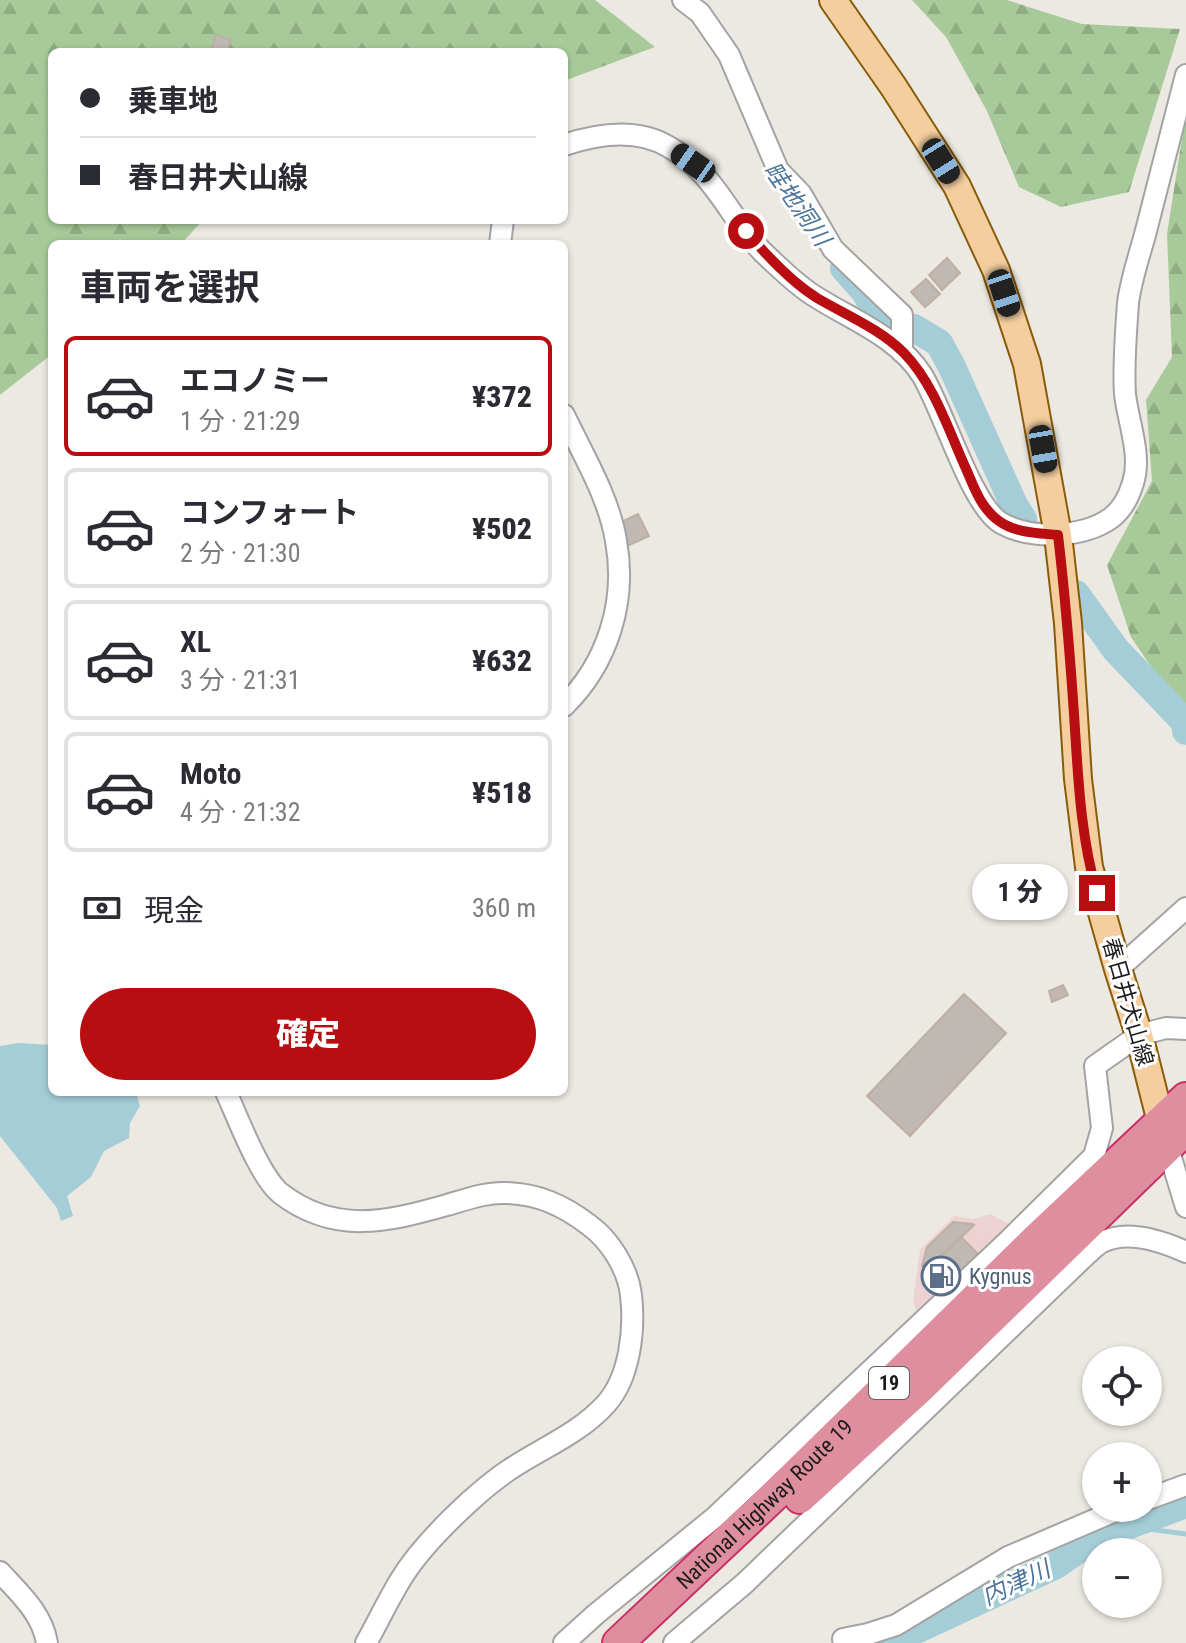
<!DOCTYPE html>
<html lang="ja">
<head>
<meta charset="utf-8">
<style>
	:root { --surface:#fff; --page:#f7f7f7; --text:#2b2b33; --muted:#7c7c81; --line:#e1e1e2; --accent:#b90e11 }
	body { margin:0; font-family:"Roboto Condensed","Noto Sans JP",sans-serif; background:var(--page); color:var(--text); height:100vh; display:flex; flex-direction:column; font-size:30px; white-space:nowrap }
	* { box-sizing:border-box; margin:0 }
	p { font-size:26px; color:var(--muted) }
	.icon { flex:none; width:44px; height:44px; fill:none; stroke:currentColor; stroke-width:2; stroke-linecap:round; stroke-linejoin:round }
	.map { position:relative; flex:1; overflow:hidden }
	.drawer { position:absolute; left:48px; top:240px; width:520px; height:856px; display:flex; flex-direction:column; background:var(--surface); border-radius:12px; box-shadow:0 2px 6px #0004 }
	.drawer>* { flex:none }
	.guide { position:absolute; left:48px; top:48px; width:520px; height:176px; border-radius:12px; box-shadow:0 2px 6px #0004; display:grid; align-content:center; height:176px; padding:0 32px; background:var(--surface) }
	.controls { position:absolute; left:1082px; top:1346px; display:grid; gap:16px }
	.controls a { display:grid; place-items:center; width:80px; height:80px; border-radius:50%; background:var(--surface); box-shadow:0 2px 6px #0004; font-size:40px }
	.end { position:absolute; width:36px; height:36px; margin:-18px; border:10px solid #b90e11; background:#fff; box-shadow:0 0 0 4px #fff }
	.from { border-radius:50% }
	.bubble { position:absolute; height:56px; border-radius:28px; background:var(--surface); box-shadow:0 2px 6px #0004; font-size:26px; font-weight:800; line-height:56px; text-align:center }
	.car { position:absolute; width:24px; height:48px; margin:-24px -12px; border-radius:10px; box-shadow:0 0 6px 2px #0007; background:linear-gradient(#222 24%,#8ab4d8 0 40%,#222 0 76%,#8ab4d8 0 86%,#222 0) }
	.guide b { display:flex; align-items:center; gap:28px; height:76px; font-size:30px }
	.guide b+b { border-top:2px solid var(--line) }
	.guide i { width:20px; height:20px; background:var(--text) }
	ul { padding:0; list-style:none }
	li { display:flex; align-items:center; gap:24px; height:120px; margin:0 16px 12px; padding:0 16px; border:4px solid var(--line); border-radius:12px }
	li div { flex:1 }
	li b { display:block; font-size:30px }
	li em { font-style:normal; font-weight:800 }
	li.active { border-color:var(--accent) }
	li>.icon { width:72px; height:72px; stroke-width:1.5 }
	h2 { padding:0 32px; font-size:36px; line-height:96px }
	.pay { display:flex; align-items:center; gap:20px; height:88px; padding:0 32px; font-size:30px }
	.pay p { margin-inline-start:auto }
	.button { display:flex; gap:16px; margin-top:auto; padding:16px 32px }
	.button a { flex:1; height:92px; border-radius:48px; background:var(--accent); color:#fff; font-size:32px; font-weight:800; line-height:92px; text-align:center }
	.map>svg:first-child { display:block }
	.commercial { fill:#ecd2d2 }
	.forest { fill:url(#forest-firs) }
	.water { fill:#a5cdd7 }
	.lines { fill:none; stroke-linecap:round; stroke-linejoin:round }
	.stream { stroke:#a5cdd7; stroke-width:5 }
	.river { stroke:#a5cdd7; stroke-width:28 }
	.building { fill:#c0b8b2; stroke:#bdafa5; stroke-width:2 }
	.minor-casing { stroke:#a3a3a3; stroke-width:24 }
	.major-casing { stroke:#895c0a; stroke-width:30 }
	.highway-casing { stroke:#c93067; stroke-width:34 }
	.minor { stroke:#fff; stroke-width:20 }
	.major { stroke:#f4ce9f; stroke-width:26 }
	.highway { stroke:#df8e9f; stroke-width:30 }
	.route { stroke:#b90e11; stroke-width:10 }
	.labels { text-anchor:middle; dominant-baseline:central; stroke-width:6; stroke-linejoin:round; paint-order:stroke }
	.shield { fill:#fff; stroke:#606060; stroke-width:2 }
	.shield-label { font-size:20px; font-weight:bold; fill:#1c1c1c }
	.street-label { font-size:22px; fill:#1c1c1c; stroke:#fff }
	.service-label { font-size:22px; fill:#4e5e75; stroke:#fff; text-anchor:start }
	.water-label { font-size:24px; font-style:italic; fill:#4d769c; stroke:#fff }
</style>
</head>
<body>
<div class="map">
<svg width="1186" height="1643" viewBox="0 0 1186 1643">
	<defs>
		<pattern id="forest-firs" width="22" height="20" patternUnits="userSpaceOnUse" patternTransform="scale(2)"><rect width="22" height="20" fill="#a8c999"/><path d="M5 1l3.5 6h-7zM16 11l3.5 6h-7z" fill="#90ac83"/></pattern>
	</defs>
	<rect width="100%" height="100%" fill="#ece9e2"/>
	<polygon class="commercial" points="990,1214 1014,1227 920,1321 913,1301 920,1250 954,1216 973,1219"/>
	<g class="forest">
		<polygon points="0,0 595,0 655,47 564,81 564,52 52,52 52,220 203,220 181,244 52,244 52,354 0,395"/>
		<polygon points="912,0 1007,0 1082,24 1180,29 1129,192 1061,207 1019,187 987,111 946,37"/>
		<polygon points="1186,113 1186,719 1131,637 1107,565 1152,481 1146,400 1172,357 1167,234"/>
	</g>
	<polygon class="water" points="18,1043 52,1045 52,1092 136,1092 140,1106 130,1123 129,1138 104,1151 91,1177 67,1196 73,1216 61,1221 57,1208 0,1136 0,1046"/>
	<g class="lines">
		<polyline class="stream" points="1126,1526 1186,1534"/>
		<g class="river">
			<polyline points="844,268 866,293 874,310 890,317"/>
			<polyline points="914,328 939,343 952,367 1014,505 1023,519"/>
			<polyline points="1076,594 1116,650 1185,722 1186,731"/>
			<polyline points="888,1643 1056,1565 1095,1538 1186,1504"/>
		</g>
	</g>
	<g class="building">
		<polygon points="216,35 231,40 226,52 211,50"/>
		<polygon points="947,258 960,273 942,290 929,275"/>
		<polygon points="926,279 940,294 925,307 911,292"/>
		<polygon points="638,514 649,536 625,547 615,525"/>
		<polygon points="1063,985 1068,995 1052,1002 1049,991"/>
		<polygon points="964,994 1006,1033 910,1136 867,1096"/>
		<polygon points="953,1222 972,1224 974,1225 926,1271 922,1266 927,1247"/>
		<polygon points="961,1237 979,1255 944,1289 926,1271"/>
	</g>
	<g class="lines">
		<defs>
			<g id="minor">
				<polyline points="683,0 700,13 729,55 778,170 801,194 833,249 902,315 902,352"/>
				<path d="M 564,145 C 597,134 638,128 669,147 C 718,174 731,224 769,258 C 784,272 799,287 816,297 C 852,320 898,337 922,375 C 943,409 971,505 1001,523 C 1031,540 1083,538 1111,518 C 1122,510 1129,496 1133,483 C 1142,455 1128,422 1125,394 C 1123,364 1126,333 1128,303 C 1131,278 1141,251 1147,227 C 1160,176 1173,125 1186,75"/>
				<polyline points="500,244 503,220"/>
				<path d="M 564,415 C 583,455 609,497 616,541 C 627,601 608,663 564,706"/>
				<polyline points="1118,969 1186,908"/>
				<path d="M 226,1092 C 238,1118 259,1175 280,1193 C 334,1235 387,1222 447,1205 C 465,1200 486,1192 506,1193 C 538,1194 563,1205 589,1225 C 610,1240 628,1269 631,1295 C 635,1330 630,1377 606,1404 C 578,1435 539,1449 506,1472 C 493,1481 480,1492 469,1502 C 444,1525 418,1551 401,1579 C 388,1600 378,1622 366,1643"/>
				<polyline points="1168,1148 1186,1207"/>
				<polyline points="1148,1499 1186,1485"/>
				<path d="M 0,1572 C 20,1594 42,1613 47,1643"/>
				<polyline points="843,1639 868,1634 896,1625 1008,1557 1122,1508"/>
				<polyline points="564,1643 596,1614 714,1518 1006,1243 1094,1156 1102,1128 1095,1066 1139,1035 1166,1028 1186,1029"/>
				<path d="M 674,1643 L 745,1583 L 1086,1255 C 1091,1251 1096,1245 1102,1242 C 1128,1229 1162,1241 1186,1252"/>
			</g>
			<polyline id="major" points="833,0 893,86 957,186 996,270 1027,364 1058,535 1068,623 1078,779 1089,867 1118,969 1139,1035 1165,1138"/>
			<g id="highway">
				<polyline points="800,1498 919,1389 1186,1129"/>
				<path id="s1" d="M 618,1643 L 777,1493 L 1034,1241 L 1186,1098"/>
			</g>
		</defs>
		<use href="#minor" class="minor-casing"/>
		<use href="#major" class="major-casing"/>
		<use href="#highway" class="highway-casing"/>
		<use href="#minor" class="minor"/>
		<use href="#major" class="major"/>
		<use href="#highway" class="highway"/>
	</g>
	<g class="lines">
		<path class="route" d="M 746,231 C 766,255 790,281 817,298 C 846,315 880,329 904,353 C 935,385 949,432 967,471 C 975,490 982,509 999,521 C 1015,533 1039,533 1058,535 C 1065,595 1070,655 1074,714 C 1078,774 1080,835 1097,893"/>
	</g>
	<defs>
		<symbol id="fuel-ring" viewBox="-11 -11 22 22"><circle r="9.5" fill="#fff" stroke="#5c6f8a" stroke-width="1.5"/><path d="M-5.5-6h7V0h2V4h1.3V-2.5L3-4.5l.8-.8L6-3V5H2.5V1h-1V6h-7ZM-4.2-4.7v3.2H.2V-4.7Z" fill="#5c6f8a"/></symbol>
	</defs>
	<g fill-rule="evenodd">
		<use href="#fuel-ring" x="919" y="1254" width="44" height="44"/>
	</g>
	<g class="labels">
		<rect class="shield" x="869" y="1367" width="40" height="32" rx="6"/>
		<g class="shield-label">
			<text x="889" y="1383">19</text>
		</g>
		<g class="street-label">
			<text transform="translate(1128 1002) rotate(74)">春日井犬山線</text>
			<text stroke="none"><textPath href="#s1" startOffset="202">National Highway Route 19</textPath></text>
		</g>
		<g class="service-label">
			<text x="969" y="1276">Kygnus</text>
		</g>
		<g class="water-label">
			<text transform="translate(797 204) rotate(55)">畦地洞川</text>
			<text transform="translate(1016 1583) rotate(-25)">内津川</text>
		</g>
	</g>
</svg>
<div class="controls">
<a><svg class="icon" aria-label="locate" viewBox="0 0 24 24"><circle cx="12" cy="12" r="6"/><path d="M12 2v4M12 18v4M2 12h4M18 12h4"/></svg></a>
<a>+</a>
<a>−</a>
</div>
<i class="end from" style="left:746px;top:231px"></i>
<i class="end" style="left:1097px;top:893px"></i>
<div class="bubble" style="left:972px;top:864px;width:96px">1 分</div>
<i class="car" style="left:941px;top:161px;rotate:148deg"></i>
<i class="car" style="left:693px;top:163px;rotate:305deg"></i>
<i class="car" style="left:1004px;top:293px;rotate:162deg"></i>
<i class="car" style="left:1043px;top:449px;rotate:170deg"></i>
<div class="guide">
<b><i class="from"></i>乗車地</b>
<b><i></i>春日井犬山線</b>
</div>
<section class="drawer">
<h2>車両を選択</h2>
<ul>
<li class="active"><svg class="icon" aria-label="car" viewBox="0 0 24 24"><path d="M5 17H2v-5l4-1 3-4h7l3 4 3 1v5h-3M9 17h6M6 11h13"/><circle cx="7" cy="17" r="2"/><circle cx="17" cy="17" r="2"/></svg><div><b>エコノミー</b><p>1 分 · 21:29</p></div><em>¥372</em></li>
<li><svg class="icon" aria-label="car" viewBox="0 0 24 24"><path d="M5 17H2v-5l4-1 3-4h7l3 4 3 1v5h-3M9 17h6M6 11h13"/><circle cx="7" cy="17" r="2"/><circle cx="17" cy="17" r="2"/></svg><div><b>コンフォート</b><p>2 分 · 21:30</p></div><em>¥502</em></li>
<li><svg class="icon" aria-label="car" viewBox="0 0 24 24"><path d="M5 17H2v-5l4-1 3-4h7l3 4 3 1v5h-3M9 17h6M6 11h13"/><circle cx="7" cy="17" r="2"/><circle cx="17" cy="17" r="2"/></svg><div><b>XL</b><p>3 分 · 21:31</p></div><em>¥632</em></li>
<li><svg class="icon" aria-label="car" viewBox="0 0 24 24"><path d="M5 17H2v-5l4-1 3-4h7l3 4 3 1v5h-3M9 17h6M6 11h13"/><circle cx="7" cy="17" r="2"/><circle cx="17" cy="17" r="2"/></svg><div><b>Moto</b><p>4 分 · 21:32</p></div><em>¥518</em></li>
</ul>
<div class="pay"><svg class="icon" aria-label="cash" viewBox="0 0 24 24"><path d="M3 7h18v10H3z"/><circle cx="12" cy="12" r="2"/></svg>現金<p>360 m</p></div>
<div class="button"><a>確定</a></div>
</section>
</div>
</body>
</html>
